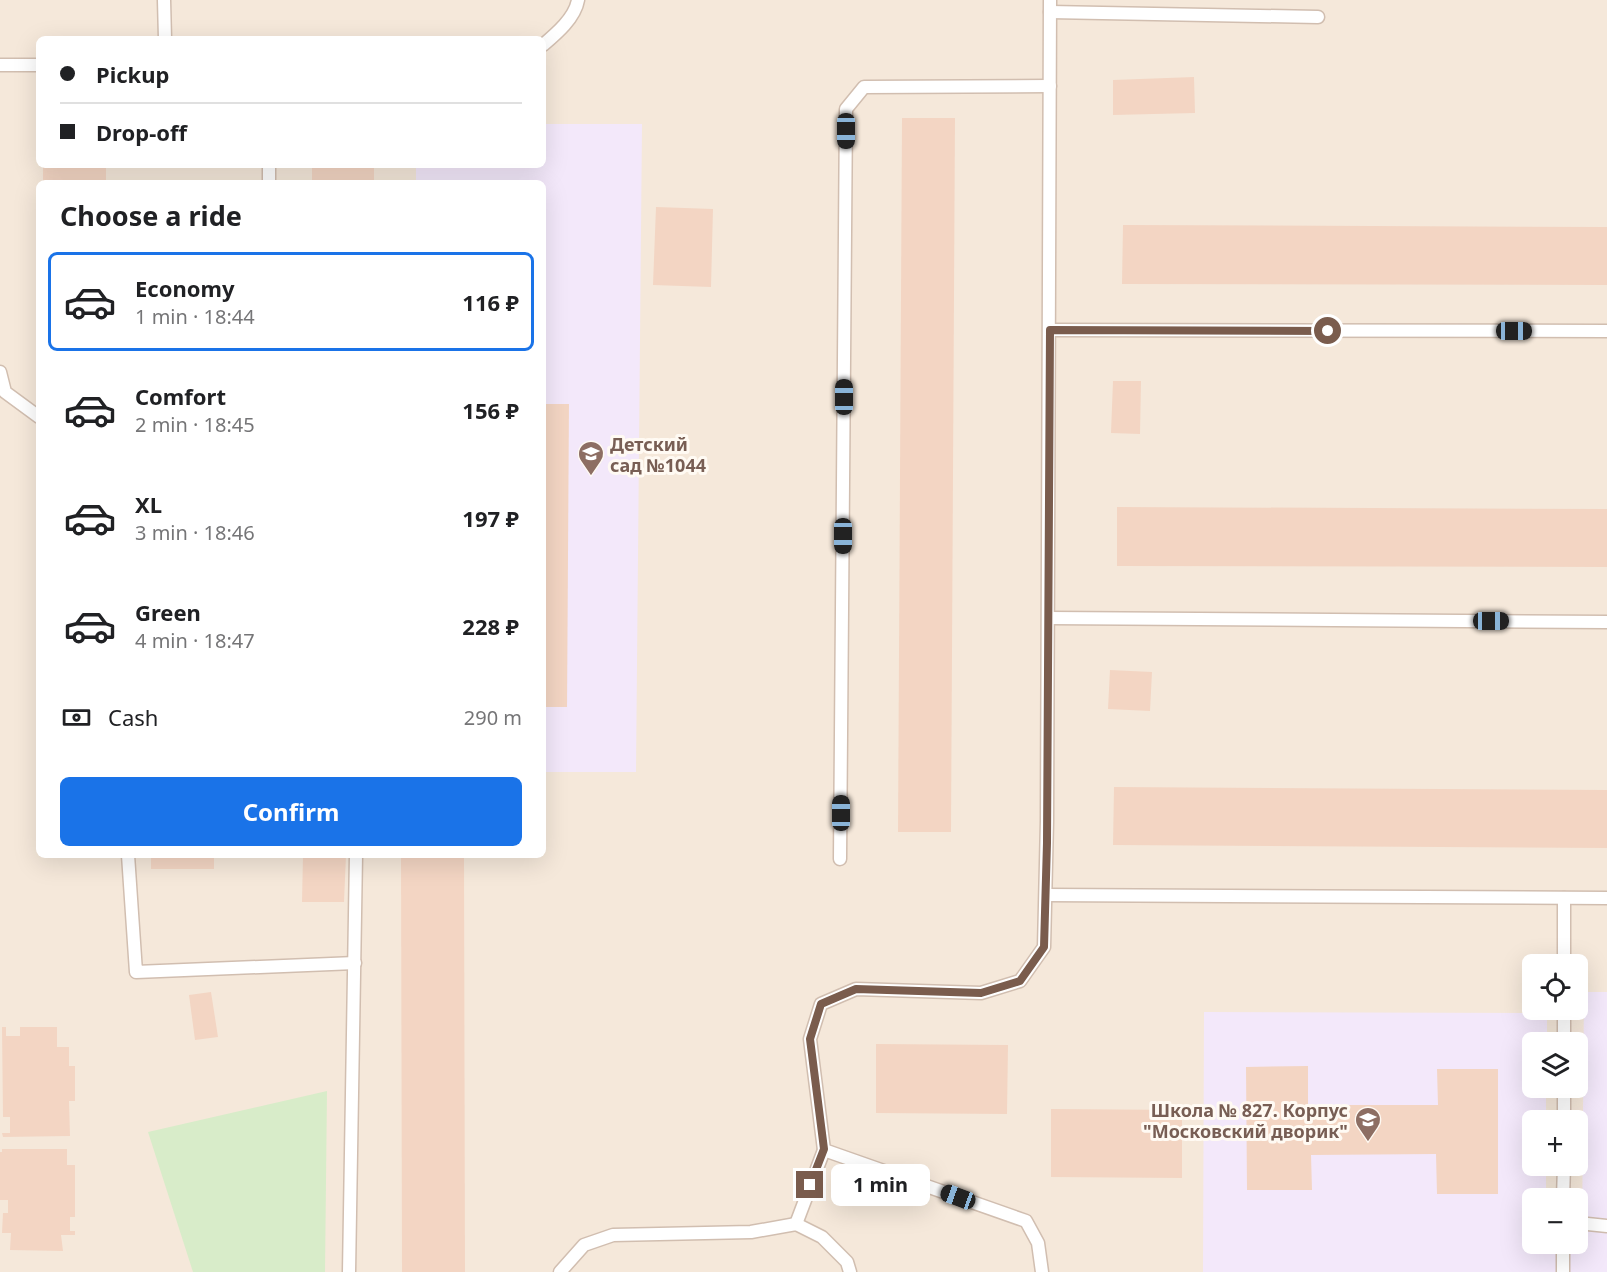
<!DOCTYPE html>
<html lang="en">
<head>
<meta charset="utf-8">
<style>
	:root { --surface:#fff; --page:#f6f6f6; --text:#202124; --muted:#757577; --line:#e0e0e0; --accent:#1a73e8 }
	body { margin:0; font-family:"Noto Sans",sans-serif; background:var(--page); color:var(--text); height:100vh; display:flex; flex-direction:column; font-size:22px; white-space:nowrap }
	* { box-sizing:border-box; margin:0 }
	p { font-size:20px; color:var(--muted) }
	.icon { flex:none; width:33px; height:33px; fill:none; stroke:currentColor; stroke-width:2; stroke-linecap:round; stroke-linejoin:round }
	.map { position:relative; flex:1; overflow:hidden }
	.side { position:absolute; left:36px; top:180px; width:510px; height:678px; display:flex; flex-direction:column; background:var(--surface); border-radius:9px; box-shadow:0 6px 24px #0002 }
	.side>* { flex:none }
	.hud { position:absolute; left:36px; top:36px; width:510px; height:132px; border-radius:9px; box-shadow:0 6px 24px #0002; display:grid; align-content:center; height:132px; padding:0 24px; background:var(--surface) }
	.buttons { position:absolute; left:1522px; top:954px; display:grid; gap:12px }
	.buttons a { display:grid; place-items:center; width:66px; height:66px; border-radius:9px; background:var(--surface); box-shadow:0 6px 24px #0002; font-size:30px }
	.end { position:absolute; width:27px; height:27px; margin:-14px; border:8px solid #7a5c4d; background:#fff; box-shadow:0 0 0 3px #fff }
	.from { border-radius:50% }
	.bubble { position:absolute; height:42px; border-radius:9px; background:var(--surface); box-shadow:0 6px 24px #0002; font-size:20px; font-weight:700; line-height:42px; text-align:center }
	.car { position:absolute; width:18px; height:36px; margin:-18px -9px; border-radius:8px; box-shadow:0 0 4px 2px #0007; background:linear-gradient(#222 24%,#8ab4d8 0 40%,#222 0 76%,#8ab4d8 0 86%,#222 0) }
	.hud b { display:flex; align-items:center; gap:21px; height:57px; font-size:22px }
	.hud b+b { border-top:2px solid var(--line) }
	.hud i { width:15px; height:15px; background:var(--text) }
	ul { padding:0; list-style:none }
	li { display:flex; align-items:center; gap:18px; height:99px; margin:0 12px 9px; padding:0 12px; border:3px solid transparent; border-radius:9px }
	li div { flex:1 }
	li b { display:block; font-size:22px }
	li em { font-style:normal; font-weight:700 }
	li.selected { border-color:var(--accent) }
	li>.icon { width:54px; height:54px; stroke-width:1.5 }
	h2 { padding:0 24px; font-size:27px; line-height:72px }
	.pay { display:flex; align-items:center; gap:15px; height:66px; padding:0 24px; font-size:22px }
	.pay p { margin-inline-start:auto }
	.primary-button { display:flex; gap:12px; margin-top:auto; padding:12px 24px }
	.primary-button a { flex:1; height:69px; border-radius:9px; background:var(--accent); color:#fff; font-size:24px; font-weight:700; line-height:69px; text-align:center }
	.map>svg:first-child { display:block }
	.residential { fill:#f5e8da; fill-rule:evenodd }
	.education { fill:#f3e8fa }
	.green { fill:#d8ecc9 }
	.building { fill:#f3d5c3 }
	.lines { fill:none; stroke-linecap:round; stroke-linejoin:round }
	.lane-casing { stroke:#d1beb0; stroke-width:15 }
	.lane { stroke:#fff; stroke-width:12 }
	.route { stroke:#7a5c4d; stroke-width:8 }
	.labels { text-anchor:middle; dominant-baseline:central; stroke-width:6; stroke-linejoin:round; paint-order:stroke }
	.education-label { font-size:18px; font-weight:bold; fill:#785e54; stroke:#fffaf3; text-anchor:start }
</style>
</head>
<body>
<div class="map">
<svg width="1607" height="1272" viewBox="0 0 1607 1272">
	<rect width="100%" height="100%" fill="#fdf6ec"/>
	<path class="residential" d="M 0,0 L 1607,0 L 1607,1272 L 0,1272 ZM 39,39 L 543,39 L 543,165 L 39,165 ZM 39,183 L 543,183 L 543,855 L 39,855 ZM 1533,964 L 1578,964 L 1578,1010 L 1533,1010 ZM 1533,1042 L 1578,1042 L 1578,1088 L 1533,1088 ZM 1533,1120 L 1578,1120 L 1578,1166 L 1533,1166 ZM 1533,1198 L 1578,1198 L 1578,1244 L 1533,1244 Z"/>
	<g class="education">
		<polygon points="543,124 642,124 636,772 543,772 543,183 416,183 416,165 543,165"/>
		<polygon points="1584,992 1607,992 1607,1272 1203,1272 1204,1012 1547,1013 1547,1042 1533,1042 1533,1088 1546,1088 1546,1120 1533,1120 1533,1166 1546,1166 1546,1198 1533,1198 1533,1244 1578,1244 1578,1235 1582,1235"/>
	</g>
	<polygon class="green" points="327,1091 325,1272 193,1272 148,1132"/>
	<g class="building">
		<polygon points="1194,77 1195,113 1113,115 1113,80"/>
		<polygon points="902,118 955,118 951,832 898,832"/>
		<rect x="43" y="165" width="63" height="18"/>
		<rect x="312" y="165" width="62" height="18"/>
		<polygon points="656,207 713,209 711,287 653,285"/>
		<polygon points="1123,225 1607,227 1607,285 1122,284"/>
		<polygon points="1113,381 1141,381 1140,434 1111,433"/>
		<polygon points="543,404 569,404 567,707 543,707"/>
		<polygon points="1117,507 1607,509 1607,567 1117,566"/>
		<polygon points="1110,670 1152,672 1150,711 1108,709"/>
		<polygon points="1114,787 1607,790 1607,848 1113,845"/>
		<rect x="151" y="855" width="63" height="14"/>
		<polygon points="303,855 346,855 344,902 302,902"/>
		<polygon points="401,855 464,855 465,1272 402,1272"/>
		<polygon points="211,992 218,1037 195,1040 189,995"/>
		<polygon points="2,1027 6,1027 6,1036 20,1036 20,1027 57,1027 57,1047 69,1047 69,1066 75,1066 75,1101 69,1101 70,1136 3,1137 2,1133 10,1133 10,1117 3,1117"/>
		<polygon points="876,1044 1008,1045 1007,1114 876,1113"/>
		<polygon points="1308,1066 1308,1105 1438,1105 1437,1069 1498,1069 1498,1194 1437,1194 1436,1154 1311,1155 1312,1190 1247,1190 1246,1067"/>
		<polygon points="1051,1109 1182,1110 1182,1178 1051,1177"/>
		<polygon points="2,1149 67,1149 67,1165 75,1165 75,1217 70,1217 70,1231 75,1231 75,1235 61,1235 63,1251 10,1250 11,1233 2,1233 3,1213 8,1213 8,1200 0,1200 0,1152 2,1152"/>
	</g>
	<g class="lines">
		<defs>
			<g id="lane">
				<polyline points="164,0 165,39"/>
				<polyline points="1050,12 1318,17"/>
				<path d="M 543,45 C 556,34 575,18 578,0"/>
				<polyline points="0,65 39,65"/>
				<polyline points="269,165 269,183"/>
				<polyline points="1050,330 1607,331"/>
				<polyline points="0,372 5,392 39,417"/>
				<polyline points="1049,618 1607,622"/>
				<polyline points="128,855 136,972 355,963"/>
				<polyline points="840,859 846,109 864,87 1050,86"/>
				<polyline points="1046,895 1607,898"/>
				<polyline points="1564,964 1564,898"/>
				<polyline points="1564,1042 1564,1010"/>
				<polyline points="1564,1120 1564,1088"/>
				<polyline points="1563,1198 1564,1166"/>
				<polyline points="1578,1223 1607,1226"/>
				<polyline points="796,1224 824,1150"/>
				<polyline points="349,1272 356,855"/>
				<polyline points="560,1272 584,1245 613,1235 751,1232 796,1224 822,1237 847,1262 850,1272"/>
				<polyline points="1042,1272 1038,1243 1026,1221 824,1150 810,1039 821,1004 856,989 981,993 1020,981 1044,947 1047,821 1050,0"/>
				<polyline points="1563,1272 1563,1244"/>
			</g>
		</defs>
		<use href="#lane" class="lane-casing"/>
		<use href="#lane" class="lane"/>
	</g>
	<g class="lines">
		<polyline class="route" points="810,1185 824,1149 810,1039 821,1004 856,989 981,993 1020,981 1044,947 1047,843 1050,330 1328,331"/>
	</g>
	<defs>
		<symbol id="school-pin" viewBox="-11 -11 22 30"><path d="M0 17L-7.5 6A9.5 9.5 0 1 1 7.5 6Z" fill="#8d6e63" stroke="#fffaf3"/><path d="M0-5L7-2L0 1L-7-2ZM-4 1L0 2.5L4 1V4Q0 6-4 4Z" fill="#fff"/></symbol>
	</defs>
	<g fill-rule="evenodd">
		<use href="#school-pin" x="576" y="439" width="30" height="40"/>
		<use href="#school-pin" x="1353" y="1105" width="30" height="40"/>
	</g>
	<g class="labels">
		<g class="education-label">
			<text x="610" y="444">Детский<tspan x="610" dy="21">сад №1044</tspan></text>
			<text x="1348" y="1110" text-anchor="end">Школа № 827. Корпус<tspan x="1348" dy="21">"Московский дворик"</tspan></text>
		</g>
	</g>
</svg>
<div class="buttons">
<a><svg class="icon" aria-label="locate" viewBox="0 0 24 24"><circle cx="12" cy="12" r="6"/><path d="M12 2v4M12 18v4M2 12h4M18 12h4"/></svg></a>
<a><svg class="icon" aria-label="layers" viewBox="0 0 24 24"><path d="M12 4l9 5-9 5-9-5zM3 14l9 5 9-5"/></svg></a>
<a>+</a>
<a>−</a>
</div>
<i class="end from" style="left:1328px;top:331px"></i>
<i class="end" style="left:810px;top:1185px"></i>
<div class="bubble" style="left:831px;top:1164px;width:99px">1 min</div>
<i class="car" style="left:846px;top:131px;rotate:180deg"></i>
<i class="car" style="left:1514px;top:331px;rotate:90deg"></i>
<i class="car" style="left:844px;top:397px;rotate:0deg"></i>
<i class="car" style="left:843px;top:536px;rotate:180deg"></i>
<i class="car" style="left:1491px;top:621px;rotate:90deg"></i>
<i class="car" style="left:841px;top:813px;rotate:0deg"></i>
<i class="car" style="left:958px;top:1197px;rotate:290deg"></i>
<div class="hud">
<b><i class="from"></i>Pickup</b>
<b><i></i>Drop-off</b>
</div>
<section class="side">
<h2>Choose a ride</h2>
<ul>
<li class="selected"><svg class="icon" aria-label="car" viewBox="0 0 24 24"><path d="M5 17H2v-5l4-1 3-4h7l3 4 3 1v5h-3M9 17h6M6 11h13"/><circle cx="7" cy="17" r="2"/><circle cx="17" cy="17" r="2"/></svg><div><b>Economy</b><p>1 min · 18:44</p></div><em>116 ₽</em></li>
<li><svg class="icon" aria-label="car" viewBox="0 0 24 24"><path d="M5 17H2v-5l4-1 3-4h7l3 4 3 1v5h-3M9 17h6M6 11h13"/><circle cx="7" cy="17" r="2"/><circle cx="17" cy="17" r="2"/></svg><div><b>Comfort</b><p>2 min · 18:45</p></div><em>156 ₽</em></li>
<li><svg class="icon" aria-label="car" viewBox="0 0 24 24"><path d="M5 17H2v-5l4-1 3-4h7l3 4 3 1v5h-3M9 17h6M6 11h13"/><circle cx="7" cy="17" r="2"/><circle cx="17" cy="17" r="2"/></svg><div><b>XL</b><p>3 min · 18:46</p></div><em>197 ₽</em></li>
<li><svg class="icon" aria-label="car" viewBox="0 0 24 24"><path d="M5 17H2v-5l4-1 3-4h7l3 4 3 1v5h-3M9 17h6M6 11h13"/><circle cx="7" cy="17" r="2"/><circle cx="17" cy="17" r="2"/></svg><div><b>Green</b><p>4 min · 18:47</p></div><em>228 ₽</em></li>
</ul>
<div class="pay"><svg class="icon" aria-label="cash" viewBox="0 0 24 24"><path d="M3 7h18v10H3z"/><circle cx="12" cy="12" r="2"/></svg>Cash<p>290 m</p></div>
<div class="primary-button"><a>Confirm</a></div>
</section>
</div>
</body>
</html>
